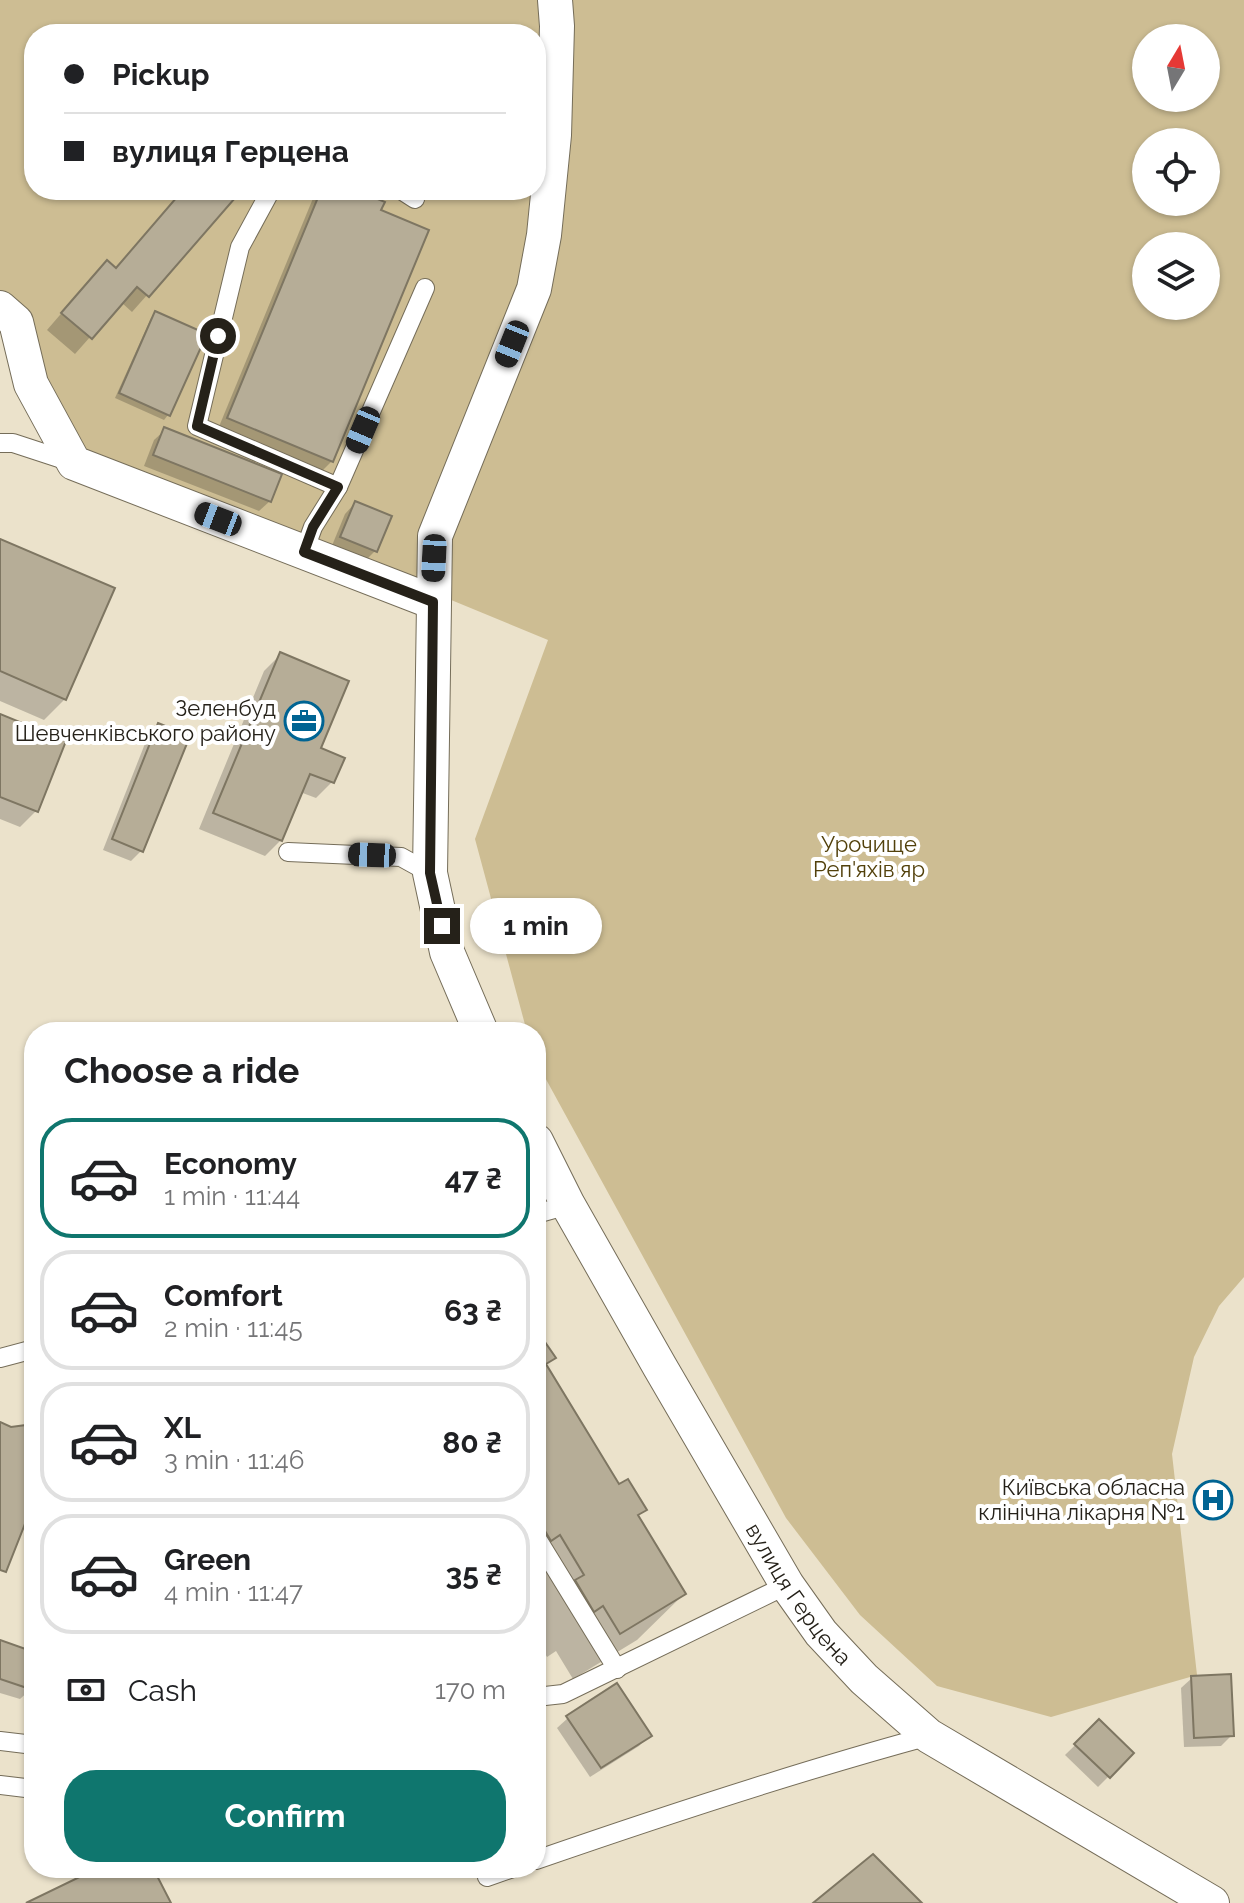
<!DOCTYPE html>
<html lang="en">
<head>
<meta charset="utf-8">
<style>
	:root { --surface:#fff; --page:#f6f6f6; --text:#202124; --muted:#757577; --line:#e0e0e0; --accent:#0f766e }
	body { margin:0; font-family:Raleway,sans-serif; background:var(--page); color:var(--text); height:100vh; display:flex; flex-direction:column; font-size:30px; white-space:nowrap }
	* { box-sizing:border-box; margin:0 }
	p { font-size:26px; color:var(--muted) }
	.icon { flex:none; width:44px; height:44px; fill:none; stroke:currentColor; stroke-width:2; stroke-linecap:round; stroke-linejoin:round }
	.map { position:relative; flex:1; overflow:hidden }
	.sheet { position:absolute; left:24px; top:1022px; width:522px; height:856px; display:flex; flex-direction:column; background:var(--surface); border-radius:32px; box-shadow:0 2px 6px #0004 }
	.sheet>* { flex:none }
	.banner { position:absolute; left:24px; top:24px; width:522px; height:176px; border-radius:32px; box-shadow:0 2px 6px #0004; display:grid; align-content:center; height:176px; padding:0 40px; background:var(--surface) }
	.needle { width:52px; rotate:10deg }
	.controls { position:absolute; left:1132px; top:24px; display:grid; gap:16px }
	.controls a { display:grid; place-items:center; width:88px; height:88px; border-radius:50%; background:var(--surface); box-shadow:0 2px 6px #0004; font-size:40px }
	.end { position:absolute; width:36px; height:36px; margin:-18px; border:10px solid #252119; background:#fff; box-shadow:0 0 0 4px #fff }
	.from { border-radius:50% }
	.bubble { position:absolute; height:56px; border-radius:28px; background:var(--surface); box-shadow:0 2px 6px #0004; font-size:26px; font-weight:700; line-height:56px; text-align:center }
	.car { position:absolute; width:24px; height:48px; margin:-24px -12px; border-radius:10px; box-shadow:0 0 6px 2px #0007; background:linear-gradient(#222 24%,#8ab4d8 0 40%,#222 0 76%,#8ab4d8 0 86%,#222 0) }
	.banner b { display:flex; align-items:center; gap:28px; height:76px; font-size:30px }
	.banner b+b { border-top:2px solid var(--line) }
	.banner i { width:20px; height:20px; background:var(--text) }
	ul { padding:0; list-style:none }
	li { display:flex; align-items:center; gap:24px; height:120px; margin:0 16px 12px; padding:0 24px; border:4px solid var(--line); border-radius:32px }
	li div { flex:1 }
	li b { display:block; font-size:30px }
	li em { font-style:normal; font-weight:700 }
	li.active { border-color:var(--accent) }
	li>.icon { width:72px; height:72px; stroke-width:1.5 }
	h2 { padding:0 40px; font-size:36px; line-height:96px }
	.pay { display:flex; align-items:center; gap:20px; height:88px; padding:0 40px; font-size:30px }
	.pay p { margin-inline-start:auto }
	.action { display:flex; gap:16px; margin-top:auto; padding:16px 40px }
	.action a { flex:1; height:92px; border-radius:32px; background:var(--accent); color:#fff; font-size:32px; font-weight:700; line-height:92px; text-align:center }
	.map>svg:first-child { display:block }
	.green { fill:#cdbd93; fill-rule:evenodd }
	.shadow { fill:#0003 }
	.building { fill:#b6ad97; stroke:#7e7662; stroke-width:2 }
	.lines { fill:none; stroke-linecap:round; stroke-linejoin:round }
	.lane-casing { stroke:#756d59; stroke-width:20 }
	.street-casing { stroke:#756d59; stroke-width:36 }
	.lane { stroke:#fff; stroke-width:18 }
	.street { stroke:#fff; stroke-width:34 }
	.route { stroke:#252119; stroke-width:10 }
	.labels { text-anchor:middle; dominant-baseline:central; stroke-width:8; stroke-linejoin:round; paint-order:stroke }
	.poi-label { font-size:22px; fill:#252119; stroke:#fff; text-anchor:end }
	.park-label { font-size:22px; fill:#52400b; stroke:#fff }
	.street-label { font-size:22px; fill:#252119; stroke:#fff }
</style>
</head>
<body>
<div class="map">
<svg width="1244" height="1903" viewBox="0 0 1244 1903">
	<rect width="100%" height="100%" fill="#ebe2cb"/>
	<path class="green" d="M 0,0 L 1244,0 L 1244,1277 L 1219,1306 L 1194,1357 L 1172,1454 L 1197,1675 L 1051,1717 L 937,1686 L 860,1615 L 786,1518 L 536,1061 L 536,1032 L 527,1032 L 475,839 L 548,640 L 80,447 L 0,300 ZM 34,34 L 536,34 L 536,190 L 34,190 ZM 1146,38 L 1206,38 L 1206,98 L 1146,98 ZM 1146,142 L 1206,142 L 1206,202 L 1146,202 ZM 1146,246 L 1206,246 L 1206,306 L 1146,306 Z"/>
	<g class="shadow">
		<polygon points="183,190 240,190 132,312 121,302 75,354 47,330 91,279 114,270"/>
		<polygon points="351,190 332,461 321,472 218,429 316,191"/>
		<polygon points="156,314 168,415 164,420 115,398 151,318"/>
		<polygon points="165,430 270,501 259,511 144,466 154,440"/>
		<polygon points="355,503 389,517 375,551 364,562 331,548 345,514"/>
		<polygon points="0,541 65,699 44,720 0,701"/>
		<polygon points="280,655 332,782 316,798 300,792 281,840 265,856 199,829 264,671"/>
		<polygon points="0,717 36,811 20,827 0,819"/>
		<polygon points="159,726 141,851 131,861 103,850 148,736"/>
		<polygon points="536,1332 553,1358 545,1366 619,1487 644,1510 637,1517 684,1594 637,1640 573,1679 556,1651 547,1657 536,1638"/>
		<polygon points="0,1643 34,1654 34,1680 31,1689 20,1699 0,1693"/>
		<polygon points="1192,1678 1232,1735 1221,1746 1184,1747 1181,1688"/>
		<polygon points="568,1718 649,1735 639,1746 590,1777 557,1728"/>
		<polygon points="1099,1722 1132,1753 1098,1787 1065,1755"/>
	</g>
	<g class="building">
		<polygon points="183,190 242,190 149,297 137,287 92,339 61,313 107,260 116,268"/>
		<polygon points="321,190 356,190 385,202 381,210 429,230 333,462 227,418"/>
		<polygon points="155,311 207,334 170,416 119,393"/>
		<polygon points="164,427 282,474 271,502 153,455"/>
		<polygon points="355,501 392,516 377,552 340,537"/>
		<polygon points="0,539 115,588 66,700 0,671"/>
		<polygon points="280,652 349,681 321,748 345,758 334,783 310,774 282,841 213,813"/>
		<polygon points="0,714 66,741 38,812 0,797"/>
		<polygon points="158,723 190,736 143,852 112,839"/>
		<polygon points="536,1329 556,1358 546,1364 619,1484 628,1479 647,1510 638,1515 686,1594 620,1634 603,1606 594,1612 575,1580 584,1575 560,1535 551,1541 536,1516 536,1510 542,1506 536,1496"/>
		<polygon points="0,1422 11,1427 34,1424 34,1501 6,1572 0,1570"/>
		<polygon points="0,1640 34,1652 33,1690 0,1679"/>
		<polygon points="1231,1674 1234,1736 1194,1738 1191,1676"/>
		<polygon points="617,1683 652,1736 601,1768 566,1716"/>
		<polygon points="1099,1719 1134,1753 1110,1778 1074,1744"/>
		<polygon points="873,1854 922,1903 813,1903"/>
		<polygon points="98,1868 153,1868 171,1903 26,1903"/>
	</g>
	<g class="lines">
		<defs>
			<g id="lane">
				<polyline points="271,190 240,247 197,426 338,487"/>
				<polyline points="401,190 415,199"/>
				<polyline points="0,443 13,443 74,463"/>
				<polyline points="304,552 313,527 338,487 425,288"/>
				<polyline points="288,852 401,857 430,873"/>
				<polyline points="536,1214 568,1205"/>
				<polyline points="0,1358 34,1349"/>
				<polyline points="536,1537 617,1669"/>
				<polyline points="536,1697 563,1694 787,1585"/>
				<polyline points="0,1741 34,1745"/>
				<polyline points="0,1785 34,1789"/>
				<path d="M 536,1860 C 666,1815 796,1772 929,1736"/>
				<polyline points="487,1877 513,1868"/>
			</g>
			<g id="street">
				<polyline points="0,308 16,322 31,384 74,463 433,602"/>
				<polyline points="481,1032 447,952 430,873 435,536 534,289 544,235 554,135 557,26 555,0"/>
				<path id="s1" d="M 536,1141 L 568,1205 L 660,1367 L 787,1585 L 821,1633 L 864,1679 L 929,1736 L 1212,1903"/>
			</g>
		</defs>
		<use href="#lane" class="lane-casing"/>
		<use href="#street" class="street-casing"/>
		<use href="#lane" class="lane"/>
		<use href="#street" class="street"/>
	</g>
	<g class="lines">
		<polyline class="route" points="218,336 197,426 338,487 313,527 304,552 433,602 430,873 442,926"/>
	</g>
	<defs>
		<symbol id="office-ring" viewBox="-11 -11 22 22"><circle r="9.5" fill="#fff" stroke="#006493" stroke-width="1.5"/><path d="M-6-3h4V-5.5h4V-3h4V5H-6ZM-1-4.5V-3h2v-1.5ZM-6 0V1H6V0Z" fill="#006493"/></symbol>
		<symbol id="hospital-ring" viewBox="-11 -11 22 22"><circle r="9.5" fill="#fff" stroke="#006493" stroke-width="1.5"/><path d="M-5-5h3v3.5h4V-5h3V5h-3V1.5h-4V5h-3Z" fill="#006493"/></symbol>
	</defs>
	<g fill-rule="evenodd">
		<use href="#office-ring" x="282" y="699" width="44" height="44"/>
		<use href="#hospital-ring" x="1191" y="1478" width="44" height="44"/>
	</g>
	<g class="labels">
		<g class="poi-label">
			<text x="276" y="708">Зеленбуд<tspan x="276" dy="25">Шевченківського району</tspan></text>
			<text x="1185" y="1487">Київська обласна<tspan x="1185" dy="25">клінічна лікарня №1</tspan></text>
		</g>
		<g class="park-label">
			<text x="869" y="844">Урочище<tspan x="869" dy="25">Реп'яхів яр</tspan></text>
		</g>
		<g class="street-label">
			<text stroke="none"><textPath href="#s1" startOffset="524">вулиця Герцена</textPath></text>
		</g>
	</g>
</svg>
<div class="controls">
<a><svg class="needle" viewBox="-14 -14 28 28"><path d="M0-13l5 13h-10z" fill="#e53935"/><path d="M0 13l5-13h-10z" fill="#757577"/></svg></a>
<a><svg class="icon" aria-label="locate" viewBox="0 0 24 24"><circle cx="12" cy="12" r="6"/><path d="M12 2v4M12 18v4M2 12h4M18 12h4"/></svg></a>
<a><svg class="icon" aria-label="layers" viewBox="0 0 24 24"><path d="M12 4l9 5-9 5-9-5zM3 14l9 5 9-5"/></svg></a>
</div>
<i class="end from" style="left:218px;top:336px"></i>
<i class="end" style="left:442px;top:926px"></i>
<div class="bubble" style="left:470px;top:898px;width:132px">1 min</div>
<i class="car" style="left:512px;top:344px;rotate:202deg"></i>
<i class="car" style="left:363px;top:430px;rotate:203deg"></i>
<i class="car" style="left:218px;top:519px;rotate:291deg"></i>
<i class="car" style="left:434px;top:558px;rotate:183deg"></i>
<i class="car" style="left:372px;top:855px;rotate:272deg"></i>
<div class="banner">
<b><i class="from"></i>Pickup</b>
<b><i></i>вулиця Герцена</b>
</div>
<section class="sheet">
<h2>Choose a ride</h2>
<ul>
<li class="active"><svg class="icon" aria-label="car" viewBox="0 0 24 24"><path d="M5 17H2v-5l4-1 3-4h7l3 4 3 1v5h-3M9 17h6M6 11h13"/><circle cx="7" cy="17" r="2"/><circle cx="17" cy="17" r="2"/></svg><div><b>Economy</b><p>1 min · 11:44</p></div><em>47 ₴</em></li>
<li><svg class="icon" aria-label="car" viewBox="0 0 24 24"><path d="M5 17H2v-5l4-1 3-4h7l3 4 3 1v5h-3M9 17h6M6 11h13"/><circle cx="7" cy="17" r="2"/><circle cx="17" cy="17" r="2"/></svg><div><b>Comfort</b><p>2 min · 11:45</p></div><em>63 ₴</em></li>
<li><svg class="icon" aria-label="car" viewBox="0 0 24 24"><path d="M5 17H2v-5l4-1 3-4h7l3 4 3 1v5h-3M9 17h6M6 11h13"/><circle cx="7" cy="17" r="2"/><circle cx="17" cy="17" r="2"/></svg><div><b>XL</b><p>3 min · 11:46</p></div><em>80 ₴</em></li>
<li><svg class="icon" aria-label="car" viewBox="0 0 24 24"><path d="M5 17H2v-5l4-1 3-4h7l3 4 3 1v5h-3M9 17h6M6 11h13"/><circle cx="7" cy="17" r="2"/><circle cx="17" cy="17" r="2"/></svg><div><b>Green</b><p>4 min · 11:47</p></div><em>35 ₴</em></li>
</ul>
<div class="pay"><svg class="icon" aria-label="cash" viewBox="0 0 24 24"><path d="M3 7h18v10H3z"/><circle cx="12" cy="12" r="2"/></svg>Cash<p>170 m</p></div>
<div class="action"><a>Confirm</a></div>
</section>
</div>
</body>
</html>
